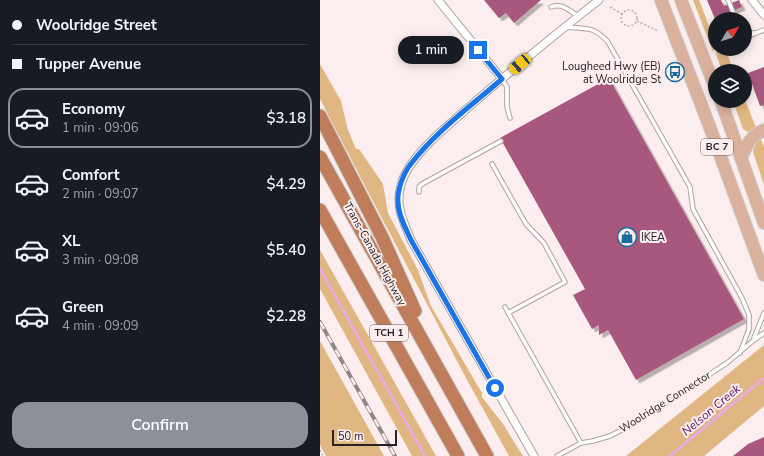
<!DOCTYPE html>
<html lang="en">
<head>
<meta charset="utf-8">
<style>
	:root { --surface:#171b24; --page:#20242c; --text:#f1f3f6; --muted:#9ea1a6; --line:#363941; --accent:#8c9099 }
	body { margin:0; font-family:"Nunito Sans",sans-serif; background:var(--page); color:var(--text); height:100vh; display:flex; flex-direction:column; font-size:15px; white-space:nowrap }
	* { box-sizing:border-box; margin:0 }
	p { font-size:13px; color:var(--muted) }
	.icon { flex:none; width:22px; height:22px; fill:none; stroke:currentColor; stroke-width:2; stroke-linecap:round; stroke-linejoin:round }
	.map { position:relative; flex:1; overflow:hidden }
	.panel { display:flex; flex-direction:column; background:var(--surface); width:320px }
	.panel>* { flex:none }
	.hud { display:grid; align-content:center; height:88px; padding:0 12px; background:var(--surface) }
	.needle { width:26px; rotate:51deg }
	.buttons { position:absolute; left:388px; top:12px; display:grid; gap:8px }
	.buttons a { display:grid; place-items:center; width:44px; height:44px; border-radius:50%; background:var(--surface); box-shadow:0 2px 10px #0003; font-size:20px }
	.scale { position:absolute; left:12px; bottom:10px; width:65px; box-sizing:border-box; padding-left:4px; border:2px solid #282323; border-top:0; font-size:11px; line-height:14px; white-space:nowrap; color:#282323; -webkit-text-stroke:3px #fceeee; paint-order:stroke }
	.end { position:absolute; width:18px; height:18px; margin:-9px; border:5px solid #1a73e8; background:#fff; box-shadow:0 0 0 2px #fff }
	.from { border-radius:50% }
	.bubble { position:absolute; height:28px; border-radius:14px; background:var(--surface); box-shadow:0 2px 10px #0003; font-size:13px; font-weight:600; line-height:28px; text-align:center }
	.car { position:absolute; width:12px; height:24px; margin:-12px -6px; border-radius:5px; box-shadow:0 0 3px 1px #0007; background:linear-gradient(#f5c518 24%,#345 0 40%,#f5c518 0 76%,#345 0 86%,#f5c518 0) }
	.hud b { display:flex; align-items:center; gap:14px; height:38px; font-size:15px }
	.hud b+b { border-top:1px solid var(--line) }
	.hud i { width:10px; height:10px; background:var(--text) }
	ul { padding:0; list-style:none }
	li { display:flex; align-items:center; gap:12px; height:60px; margin:0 8px 6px; padding:0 4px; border:2px solid transparent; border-radius:16px }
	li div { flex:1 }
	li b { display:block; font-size:15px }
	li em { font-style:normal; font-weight:600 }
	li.selected { border-color:var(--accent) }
	li>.icon { width:36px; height:36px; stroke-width:1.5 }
	.action { display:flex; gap:8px; margin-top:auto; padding:8px 12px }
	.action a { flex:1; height:46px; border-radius:16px; background:var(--accent); color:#fff; font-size:16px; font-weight:600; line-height:46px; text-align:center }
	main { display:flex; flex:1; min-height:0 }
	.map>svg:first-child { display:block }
	.green { fill:#e0b782 }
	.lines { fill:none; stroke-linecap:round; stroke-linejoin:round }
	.stream { stroke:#e9abee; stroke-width:2.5 }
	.building { fill:#a8587e; filter:url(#shadow) }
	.service-casing { stroke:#afa2a1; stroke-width:5.5 }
	.minor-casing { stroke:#afa2a1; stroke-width:9 }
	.primary-casing { stroke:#d0cfcf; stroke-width:14 }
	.motorway-casing { stroke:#d0cfcf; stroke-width:15 }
	.path { stroke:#b9aeae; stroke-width:1.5; stroke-dasharray:2 2; stroke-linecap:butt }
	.service { stroke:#fff; stroke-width:3.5 }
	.minor { stroke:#fff; stroke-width:7 }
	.primary { stroke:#d9b19d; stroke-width:12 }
	.motorway { stroke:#bf7d5c; stroke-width:13 }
	.rail-casing { stroke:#918787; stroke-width:4 }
	.rail { stroke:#fceeee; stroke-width:2.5; stroke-dasharray:8; stroke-linecap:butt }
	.route { stroke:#1a73e8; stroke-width:5 }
	.labels { text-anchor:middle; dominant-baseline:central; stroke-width:4; stroke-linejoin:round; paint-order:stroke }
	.shield { fill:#fceeee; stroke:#686060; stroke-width:1 }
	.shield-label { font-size:10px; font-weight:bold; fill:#282323 }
	.poi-label { font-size:11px; fill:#282323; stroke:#fceeee; text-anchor:end }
	.street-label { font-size:11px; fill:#282323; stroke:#fceeee }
	.water-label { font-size:12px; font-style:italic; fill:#590f60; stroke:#fceeee }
</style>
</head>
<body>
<main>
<section class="panel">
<div class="hud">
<b><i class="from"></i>Woolridge Street</b>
<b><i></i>Tupper Avenue</b>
</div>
<ul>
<li class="selected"><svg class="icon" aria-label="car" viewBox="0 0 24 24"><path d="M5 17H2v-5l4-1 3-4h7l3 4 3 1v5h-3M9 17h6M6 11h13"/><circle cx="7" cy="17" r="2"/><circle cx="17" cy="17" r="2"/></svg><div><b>Economy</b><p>1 min · 09:06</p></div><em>$3.18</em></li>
<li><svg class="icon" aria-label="car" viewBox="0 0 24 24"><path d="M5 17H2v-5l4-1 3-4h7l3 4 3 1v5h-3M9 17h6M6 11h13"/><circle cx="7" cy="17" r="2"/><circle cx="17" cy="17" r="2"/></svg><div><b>Comfort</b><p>2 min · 09:07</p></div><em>$4.29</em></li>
<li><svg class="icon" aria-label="car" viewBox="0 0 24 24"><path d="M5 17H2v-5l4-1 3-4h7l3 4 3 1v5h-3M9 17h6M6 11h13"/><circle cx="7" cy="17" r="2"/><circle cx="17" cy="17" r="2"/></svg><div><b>XL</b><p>3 min · 09:08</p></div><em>$5.40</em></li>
<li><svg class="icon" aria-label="car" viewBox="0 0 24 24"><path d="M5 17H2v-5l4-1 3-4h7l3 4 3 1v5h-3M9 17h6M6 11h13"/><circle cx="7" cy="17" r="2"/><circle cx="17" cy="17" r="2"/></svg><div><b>Green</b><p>4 min · 09:09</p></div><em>$2.28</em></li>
</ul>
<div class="action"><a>Confirm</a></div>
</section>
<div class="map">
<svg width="444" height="456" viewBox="0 0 444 456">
	<defs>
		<filter id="shadow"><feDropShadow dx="3.5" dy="3.5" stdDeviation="0" flood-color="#0004"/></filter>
	</defs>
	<rect width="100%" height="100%" fill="#fceeee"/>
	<g class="green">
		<polygon points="373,0 379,0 395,41 395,46 393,52"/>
		<polygon points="397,49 405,49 414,71 402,71 396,54"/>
		<polygon points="0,64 21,101 28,130 36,149 39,149 63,184 68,213 98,270 111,306 162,393 162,397 183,424 203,456 189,456 147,380 45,186 0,99"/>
		<polygon points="425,99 436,128 428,132 423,129 413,101 425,101"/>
		<polygon points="440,137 444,147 444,185 433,152 435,143"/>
		<polygon points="0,250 116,456 92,456 0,289"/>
		<polygon points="0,341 64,456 6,456 0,445"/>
		<polygon points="444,345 444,406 384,456 306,456"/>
	</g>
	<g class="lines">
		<g class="stream">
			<polyline points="0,269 105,456"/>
			<polyline points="350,456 444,378"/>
		</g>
	</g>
	<g class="building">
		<polygon points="164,0 221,0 194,23 186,13 179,18"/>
		<polygon points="387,0 401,0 404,6 419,0 422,7 407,13 409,19 395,19"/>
		<polygon points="444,67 444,105 440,106 428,73"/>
		<polygon points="289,78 424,319 316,380 288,330 279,335 279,325 272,329 253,295 265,289 180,138"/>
		<polygon points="444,437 444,456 413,456 428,444"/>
	</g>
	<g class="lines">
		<defs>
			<g id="service">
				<polyline points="408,0 416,19"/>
				<path d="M 231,7 C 243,3 248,10 258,16"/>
				<path d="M 246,27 C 266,29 274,26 288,42 L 370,187 L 373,209 L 422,298 L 429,315 L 429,329 L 420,353"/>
				<polyline points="425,32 427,33 436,33 425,38"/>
				<polyline points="436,33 444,30"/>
				<polyline points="182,79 187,87 187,107 190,118"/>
				<polyline points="172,164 206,224 224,243 245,282 188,313"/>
				<polyline points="99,192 99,187 102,184 181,141"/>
				<polyline points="185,307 261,443"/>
				<polyline points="434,338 444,313"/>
				<polyline points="237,456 261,443 273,441 290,436 313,424 407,363 434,340 444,333"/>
			</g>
			<g id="minor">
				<polyline points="118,0 182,79"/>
				<polyline points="432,0 444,15"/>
				<path d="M 214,456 L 91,240 C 83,220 75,206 81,185 C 89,154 134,121 157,100 C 197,66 238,32 279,0"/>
			</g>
			<g id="primary">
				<polyline points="341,0 389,125 444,275"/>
				<polyline points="361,0 395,87"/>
				<polyline points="401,101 444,223"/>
				<path d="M 421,158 C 427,145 430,136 444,130"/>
			</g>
			<g id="motorway">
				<polyline points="0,116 62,237 95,311"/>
				<polyline points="0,157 167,456"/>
				<polyline points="0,210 138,456"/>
			</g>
		</defs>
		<use href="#service" class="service-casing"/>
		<use href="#minor" class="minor-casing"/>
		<use href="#primary" class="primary-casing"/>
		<use href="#motorway" class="motorway-casing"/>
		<g class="path">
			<polyline points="290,7 302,14"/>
			<circle cx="309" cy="18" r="8"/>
			<polyline points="317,21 338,31"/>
			<polyline points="0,450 3,456"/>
		</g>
		<use href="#service" class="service"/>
		<use href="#minor" class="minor"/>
		<use href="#primary" class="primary"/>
		<use href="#motorway" class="motorway"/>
		<defs>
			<polyline id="rail" points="0,322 75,456"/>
		</defs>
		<use href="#rail" class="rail-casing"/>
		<use href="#rail" class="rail"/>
	</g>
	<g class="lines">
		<path class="route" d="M 158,50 L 182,79 C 151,106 115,132 90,165 C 83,174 77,191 78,202 C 78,215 86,229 91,240 L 175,388"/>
	</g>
	<defs>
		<symbol id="bus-ring" viewBox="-11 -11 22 22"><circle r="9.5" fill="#fceeee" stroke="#1b6a9c" stroke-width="1.5"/><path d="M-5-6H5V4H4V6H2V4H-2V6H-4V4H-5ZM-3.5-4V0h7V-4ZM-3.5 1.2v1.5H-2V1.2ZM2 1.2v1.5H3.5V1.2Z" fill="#1b6a9c"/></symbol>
		<symbol id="shop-ring" viewBox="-11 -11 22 22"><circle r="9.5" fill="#fceeee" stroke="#1b6a9c" stroke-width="1.5"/><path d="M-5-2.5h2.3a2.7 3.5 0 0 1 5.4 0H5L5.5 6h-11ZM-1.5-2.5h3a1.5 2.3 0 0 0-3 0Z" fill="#1b6a9c"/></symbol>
	</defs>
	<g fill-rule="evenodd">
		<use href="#bus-ring" x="344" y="61" width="22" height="22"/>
		<use href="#shop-ring" x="296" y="226" width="22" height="22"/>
	</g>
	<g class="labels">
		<g class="shield">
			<rect x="381" y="139" width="32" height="16" rx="3"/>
			<rect x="50" y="325" width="38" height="16" rx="3"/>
		</g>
		<g class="shield-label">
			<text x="397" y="147">BC 7</text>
			<text x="69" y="333">TCH 1</text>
		</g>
		<g class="poi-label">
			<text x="341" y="66">Lougheed Hwy (EB)<tspan x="341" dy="13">at Woolridge St</tspan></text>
			<text x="321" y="237" text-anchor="start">IKEA</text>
		</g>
		<g class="street-label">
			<text transform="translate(55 254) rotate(61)">Trans-Canada Highway</text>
			<text transform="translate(345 402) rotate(-32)">Woolridge Connector</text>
		</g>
		<g class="water-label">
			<text transform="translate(391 410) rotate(-40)">Nelson Creek</text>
		</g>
	</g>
</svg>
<div class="buttons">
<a><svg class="needle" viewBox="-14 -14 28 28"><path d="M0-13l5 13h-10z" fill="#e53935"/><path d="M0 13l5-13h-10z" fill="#9ea1a6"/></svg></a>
<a><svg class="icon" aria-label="layers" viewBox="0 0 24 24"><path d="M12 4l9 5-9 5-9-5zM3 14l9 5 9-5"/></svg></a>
</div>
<div class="scale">50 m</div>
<i class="end from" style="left:175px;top:388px"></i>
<i class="end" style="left:158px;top:50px"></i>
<div class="bubble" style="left:78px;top:36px;width:66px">1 min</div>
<i class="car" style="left:200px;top:64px;rotate:230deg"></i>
</div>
</main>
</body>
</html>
